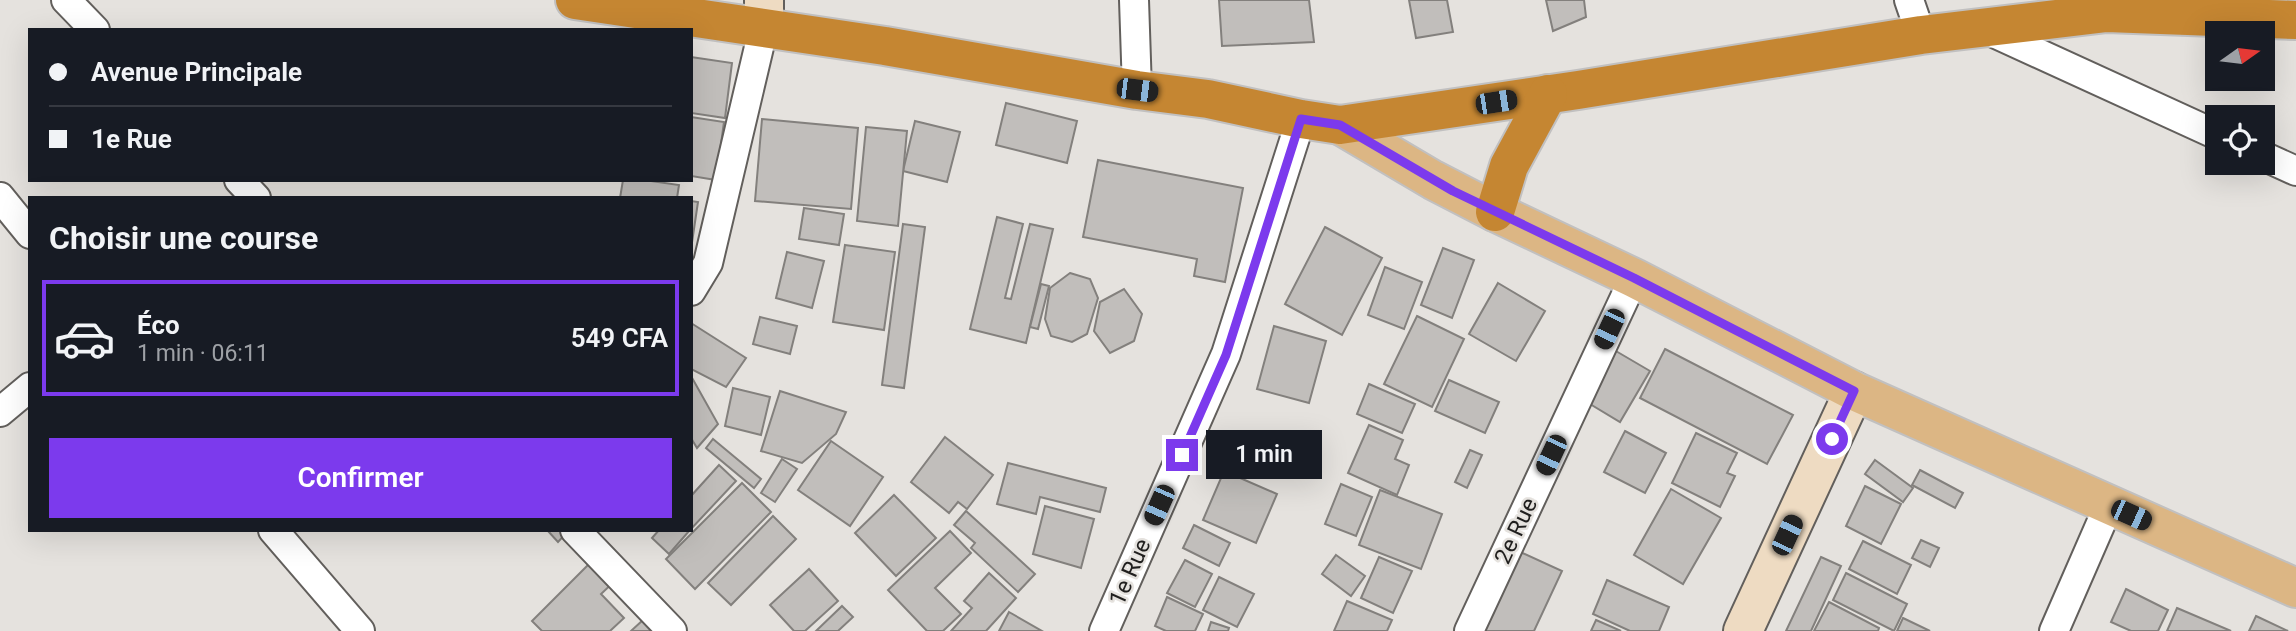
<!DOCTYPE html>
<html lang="fr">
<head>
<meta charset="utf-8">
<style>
	:root { --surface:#171b24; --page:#20242c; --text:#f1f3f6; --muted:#9ea1a6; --line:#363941; --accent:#7c3aed }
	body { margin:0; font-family:Roboto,sans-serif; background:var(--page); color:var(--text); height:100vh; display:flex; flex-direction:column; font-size:26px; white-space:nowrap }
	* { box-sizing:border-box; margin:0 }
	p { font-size:23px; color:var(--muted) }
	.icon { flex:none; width:38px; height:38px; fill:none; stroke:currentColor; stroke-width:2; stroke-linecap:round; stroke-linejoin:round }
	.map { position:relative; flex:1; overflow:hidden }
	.panel { position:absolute; left:28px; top:196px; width:665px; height:336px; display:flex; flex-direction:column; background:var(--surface); border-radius:0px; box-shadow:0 7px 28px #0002 }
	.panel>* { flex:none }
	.guide { position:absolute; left:28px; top:28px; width:665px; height:154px; border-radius:0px; box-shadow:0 7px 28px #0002; display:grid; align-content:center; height:154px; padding:0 21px; background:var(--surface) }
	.needle { width:46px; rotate:76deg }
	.fabs { position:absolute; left:2205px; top:21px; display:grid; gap:14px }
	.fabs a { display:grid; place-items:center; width:70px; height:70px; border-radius:0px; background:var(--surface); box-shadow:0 7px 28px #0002; font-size:35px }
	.end { position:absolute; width:32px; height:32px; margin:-16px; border:9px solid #7c3aed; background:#fff; box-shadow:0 0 0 4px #fff }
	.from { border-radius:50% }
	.bubble { position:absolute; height:49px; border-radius:0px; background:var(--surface); box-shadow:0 7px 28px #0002; font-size:23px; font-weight:600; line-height:49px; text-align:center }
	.car { position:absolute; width:21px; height:42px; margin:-21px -10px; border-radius:9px; box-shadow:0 0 5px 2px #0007; background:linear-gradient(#222 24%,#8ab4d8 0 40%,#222 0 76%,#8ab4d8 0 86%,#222 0) }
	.guide b { display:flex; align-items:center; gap:24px; height:66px; font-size:26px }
	.guide b+b { border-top:2px solid var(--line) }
	.guide i { width:18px; height:18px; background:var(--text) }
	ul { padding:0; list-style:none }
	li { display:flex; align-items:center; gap:21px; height:116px; margin:0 14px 10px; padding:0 7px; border:4px solid transparent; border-radius:0px }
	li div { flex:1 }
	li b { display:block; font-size:26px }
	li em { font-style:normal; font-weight:600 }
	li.selected { border-color:var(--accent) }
	li>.icon { width:63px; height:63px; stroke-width:1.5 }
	h2 { padding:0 21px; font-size:32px; line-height:84px }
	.button { display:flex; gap:14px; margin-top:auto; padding:14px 21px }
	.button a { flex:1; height:80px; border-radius:0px; background:var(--accent); color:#fff; font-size:28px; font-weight:600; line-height:80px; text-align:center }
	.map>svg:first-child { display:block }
	.building { fill:#c1bebb; stroke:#83807d; stroke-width:2 }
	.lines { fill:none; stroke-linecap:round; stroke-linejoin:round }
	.street-casing { stroke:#625f5c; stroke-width:32 }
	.secondary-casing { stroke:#625f5c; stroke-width:42 }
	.primary-casing { stroke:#c1c0c0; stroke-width:42 }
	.highway-casing { stroke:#c1c0c0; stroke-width:42 }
	.street { stroke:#fff; stroke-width:28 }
	.secondary { stroke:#eedbc2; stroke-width:38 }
	.primary { stroke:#dcb684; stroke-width:38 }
	.highway { stroke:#c58632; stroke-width:38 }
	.route { stroke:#7c3aed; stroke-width:9 }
	.labels { text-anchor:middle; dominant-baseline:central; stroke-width:5; stroke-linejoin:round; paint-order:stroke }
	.street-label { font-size:23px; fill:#201f1e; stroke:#e5e2de }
</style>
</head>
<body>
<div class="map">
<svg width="2296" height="631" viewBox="0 0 2296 631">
	<rect width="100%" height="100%" fill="#e5e2de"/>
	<g class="building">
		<polygon points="1219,0 1309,0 1314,42 1222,46"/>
		<polygon points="1409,0 1447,0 1453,32 1416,38"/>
		<polygon points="1546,0 1584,0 1586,17 1553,31"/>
		<polygon points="691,57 732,63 725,118 691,113"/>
		<polygon points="1006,103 1077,121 1067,163 996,145"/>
		<polygon points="691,117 724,122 716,180 691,176"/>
		<polygon points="762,119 858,128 851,209 755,201"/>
		<polygon points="915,121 960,132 947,182 903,171"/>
		<polygon points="866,127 907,131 898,226 857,221"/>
		<polygon points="1098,160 1243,188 1225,282 1194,276 1197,259 1083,237"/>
		<polygon points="623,180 644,180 679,185 677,198 620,198"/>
		<polygon points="691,201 698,202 691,249"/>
		<polygon points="804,208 844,214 839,245 799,239"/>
		<polygon points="997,217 1023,224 1005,298 1011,299 1030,224 1053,229 1026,343 970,329"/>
		<polygon points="903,224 925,227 904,388 882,385"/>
		<polygon points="1325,227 1382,258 1342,335 1285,304"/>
		<polygon points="845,245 895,252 884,330 833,322"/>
		<polygon points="1443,248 1474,260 1452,318 1421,305"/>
		<polygon points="787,252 824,261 812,308 776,298"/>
		<polygon points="1385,267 1422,282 1404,329 1368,315"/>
		<polygon points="1070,273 1090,279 1098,298 1087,334 1072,342 1051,336 1045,319 1050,288"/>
		<polygon points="1498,283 1545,311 1516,361 1469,334"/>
		<polygon points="1041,284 1049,286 1038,329 1030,327"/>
		<polygon points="1124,289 1142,314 1134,341 1110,353 1094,331 1100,302"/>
		<polygon points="1417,316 1464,339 1432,407 1384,384"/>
		<polygon points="760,317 797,326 790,354 753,344"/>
		<polygon points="691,323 746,358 726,387 691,369"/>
		<polygon points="1274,326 1326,341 1309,403 1257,389"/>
		<polygon points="1609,347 1650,371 1620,422 1580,398"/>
		<polygon points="1665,349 1793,415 1767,464 1640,398"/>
		<polygon points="691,376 718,424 697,448 691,438"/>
		<polygon points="1449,380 1499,402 1485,433 1435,411"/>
		<polygon points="1369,384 1415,404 1402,433 1357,414"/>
		<polygon points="733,388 770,397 761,435 725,426"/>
		<polygon points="780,391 846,412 836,434 802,463 761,451"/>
		<polygon points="1369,425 1403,440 1395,459 1409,465 1397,495 1348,473"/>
		<polygon points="1625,431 1666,453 1645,493 1604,472"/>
		<polygon points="1696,433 1737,453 1727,473 1735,476 1720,507 1672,483"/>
		<polygon points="1250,435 1278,444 1272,465 1244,456"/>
		<polygon points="945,437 993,475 967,509 958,502 949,513 911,482"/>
		<polygon points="713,439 761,479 754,488 706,448"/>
		<polygon points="831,441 883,477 850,526 798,490"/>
		<polygon points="1470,450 1482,455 1467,488 1455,482"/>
		<polygon points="782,459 797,469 775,502 761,493"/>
		<polygon points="1875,460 1913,488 1903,502 1865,474"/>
		<polygon points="1008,463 1106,488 1100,512 1040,497 1036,514 997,504"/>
		<polygon points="719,465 736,481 691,529 691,496"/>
		<polygon points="1920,470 1963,493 1955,508 1912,485"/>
		<polygon points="1224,471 1277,494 1256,543 1203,520"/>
		<polygon points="742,483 771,512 695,589 666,559"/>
		<polygon points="1341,484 1372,497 1356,536 1325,524"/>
		<polygon points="1865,486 1901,504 1881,544 1846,526"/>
		<polygon points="1671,489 1721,518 1683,584 1634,555"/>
		<polygon points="1380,490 1442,514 1421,569 1359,545"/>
		<polygon points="894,495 936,538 896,576 855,533"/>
		<polygon points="1045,506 1094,519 1081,568 1033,554"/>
		<polygon points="966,511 1035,574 1018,592 971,548 975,543 954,525"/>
		<polygon points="773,516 796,539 731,605 708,583"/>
		<polygon points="1194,525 1230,543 1219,566 1183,548"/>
		<polygon points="547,530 569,530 558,542"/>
		<polygon points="659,530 690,530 669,554 652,538"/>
		<polygon points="950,531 971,553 935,588 961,614 943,631 927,631 888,590"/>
		<polygon points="1921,540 1939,548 1930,567 1912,558"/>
		<polygon points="1863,541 1911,565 1897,594 1849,569"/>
		<polygon points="1516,550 1562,571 1534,631 1479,631"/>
		<polygon points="1336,555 1365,576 1351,596 1322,574"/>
		<polygon points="597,556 618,578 601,594 624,618 610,631 542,631 532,621"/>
		<polygon points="1379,557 1412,571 1393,613 1361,598"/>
		<polygon points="1821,557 1841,566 1811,631 1786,631"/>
		<polygon points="1185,560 1212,574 1195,607 1167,593"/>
		<polygon points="809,569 838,601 805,631 794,631 770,605"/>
		<polygon points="989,573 1016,598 986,631 951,631 972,608 964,601"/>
		<polygon points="1846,573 1907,604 1894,631 1833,600"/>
		<polygon points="1219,577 1254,594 1237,627 1203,610"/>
		<polygon points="1607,580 1669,607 1659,631 1630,631 1593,614"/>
		<polygon points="2126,589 2168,610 2158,631 2131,631 2111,622"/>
		<polygon points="1167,597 1203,614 1195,631 1166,631 1155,626"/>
		<polygon points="1347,601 1392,620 1387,631 1334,631"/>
		<polygon points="1829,602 1879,628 1878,631 1814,631"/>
		<polygon points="842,606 853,617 838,631 816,631"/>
		<polygon points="2177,608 2231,631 2167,631"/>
		<polygon points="1009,612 1042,631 999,631"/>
		<polygon points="2256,616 2288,631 2249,631"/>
		<polygon points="1903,618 1930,631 1897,631"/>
		<polygon points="643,620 653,631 631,631"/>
		<polygon points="1596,620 1621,631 1591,631"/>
		<polygon points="1211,622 1229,628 1228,631 1208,631"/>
	</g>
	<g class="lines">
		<defs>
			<g id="street">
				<polyline points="66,0 95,30"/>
				<polyline points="1134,0 1137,90"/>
				<polyline points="1909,0 1921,35"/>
				<polyline points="1983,28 2217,135"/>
				<polyline points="2263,156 2296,171"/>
				<polyline points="239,180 256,198"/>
				<polyline points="0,197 30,234"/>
				<polyline points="691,291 708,263 764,26"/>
				<polyline points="0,412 30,387"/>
				<polyline points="273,530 360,631"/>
				<polyline points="575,530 672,631"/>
				<polyline points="1104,631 1226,354 1301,119"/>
				<polyline points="1469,631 1634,278"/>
				<polyline points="2054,631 2109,505"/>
			</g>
			<g id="secondary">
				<polyline points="764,0 764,26"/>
				<polyline points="1743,631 1854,391"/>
			</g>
			<polyline id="primary" points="1340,125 1433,180 1495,212 1634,278 1854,391 2296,588"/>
			<g id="highway">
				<polyline points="575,0 885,46 1137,90 1208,99 1301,119 1340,125 1578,90 1921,35 2107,13 2296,20"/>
				<polyline points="1495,212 1509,166 1548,94"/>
			</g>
		</defs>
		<use href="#street" class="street-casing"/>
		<use href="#secondary" class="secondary-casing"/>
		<use href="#primary" class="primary-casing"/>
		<use href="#highway" class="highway-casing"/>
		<use href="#street" class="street"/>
		<use href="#secondary" class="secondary"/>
		<use href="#primary" class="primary"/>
		<use href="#highway" class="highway"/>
	</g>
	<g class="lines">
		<polyline class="route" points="1182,455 1226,355 1301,119 1340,125 1453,191 1634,278 1854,391 1832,439"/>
	</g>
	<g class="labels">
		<g class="street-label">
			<text transform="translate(1516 531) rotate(-65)">2e Rue</text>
			<text transform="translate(1130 572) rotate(-66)">1e Rue</text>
		</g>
	</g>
</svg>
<div class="fabs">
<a><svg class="needle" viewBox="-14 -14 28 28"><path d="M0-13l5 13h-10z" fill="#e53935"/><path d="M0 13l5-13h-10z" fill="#9ea1a6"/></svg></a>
<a><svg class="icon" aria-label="locate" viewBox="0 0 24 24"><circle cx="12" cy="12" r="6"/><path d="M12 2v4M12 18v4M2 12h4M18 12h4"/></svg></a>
</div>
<i class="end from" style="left:1832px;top:439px"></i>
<i class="end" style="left:1182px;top:455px"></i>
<div class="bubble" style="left:1206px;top:430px;width:116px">1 min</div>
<i class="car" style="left:1137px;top:90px;rotate:97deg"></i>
<i class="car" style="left:1496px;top:102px;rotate:81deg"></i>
<i class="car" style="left:1609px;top:329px;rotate:205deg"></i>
<i class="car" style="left:1551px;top:455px;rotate:205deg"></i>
<i class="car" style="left:1159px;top:505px;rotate:204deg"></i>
<i class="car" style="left:2131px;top:515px;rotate:114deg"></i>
<i class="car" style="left:1787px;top:535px;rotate:25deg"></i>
<div class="guide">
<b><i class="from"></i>Avenue Principale</b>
<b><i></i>1e Rue</b>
</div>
<section class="panel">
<h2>Choisir une course</h2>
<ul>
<li class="selected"><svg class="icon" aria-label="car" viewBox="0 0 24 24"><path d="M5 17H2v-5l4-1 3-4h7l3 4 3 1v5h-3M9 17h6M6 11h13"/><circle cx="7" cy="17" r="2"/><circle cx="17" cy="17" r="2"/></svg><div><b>Éco</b><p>1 min · 06:11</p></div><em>549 CFA</em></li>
</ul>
<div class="button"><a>Confirmer</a></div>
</section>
</div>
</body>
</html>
